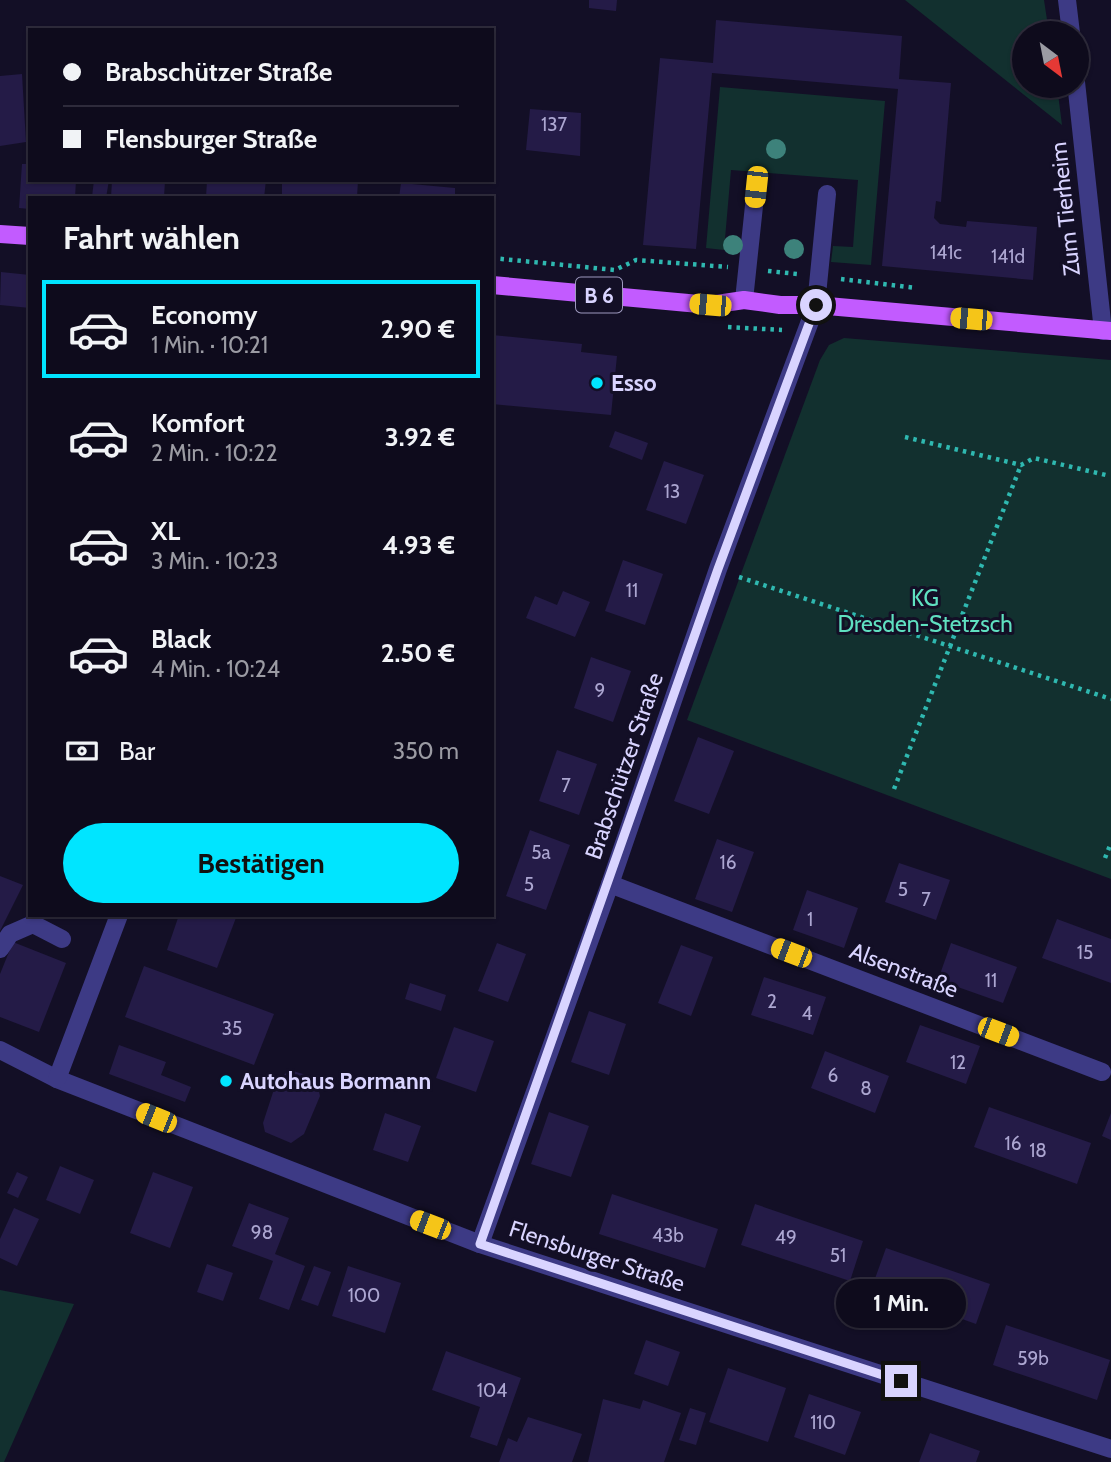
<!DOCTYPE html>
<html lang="de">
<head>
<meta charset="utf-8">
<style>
	:root { --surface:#0e0b1c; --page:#1c1929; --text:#f1f3f6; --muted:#9b9ba3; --line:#2e2b3b; --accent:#00e5ff }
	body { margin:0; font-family:Cabin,sans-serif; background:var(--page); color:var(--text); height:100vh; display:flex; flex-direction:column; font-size:26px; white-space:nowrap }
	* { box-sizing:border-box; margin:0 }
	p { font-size:23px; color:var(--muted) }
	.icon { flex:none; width:38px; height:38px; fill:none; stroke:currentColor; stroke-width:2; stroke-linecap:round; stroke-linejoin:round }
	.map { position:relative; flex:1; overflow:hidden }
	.drawer { position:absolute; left:28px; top:196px; width:466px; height:721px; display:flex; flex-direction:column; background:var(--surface); border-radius:0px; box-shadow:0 2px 5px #0004,0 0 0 2px var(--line) }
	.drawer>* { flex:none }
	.guide { position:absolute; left:28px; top:28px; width:466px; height:154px; border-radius:0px; box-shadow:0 2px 5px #0004,0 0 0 2px var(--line); display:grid; align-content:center; height:154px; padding:0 35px; background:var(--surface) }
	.needle { width:46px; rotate:148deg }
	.fabs { position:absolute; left:1012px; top:21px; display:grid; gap:14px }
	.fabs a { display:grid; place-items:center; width:77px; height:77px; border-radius:50%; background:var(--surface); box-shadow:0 2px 5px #0004,0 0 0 2px var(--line); font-size:35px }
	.end { position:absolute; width:32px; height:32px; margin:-16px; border:9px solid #d9d4ff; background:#111; box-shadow:0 0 0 4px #111 }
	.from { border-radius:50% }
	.bubble { position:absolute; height:49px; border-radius:24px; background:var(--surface); box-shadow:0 2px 5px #0004,0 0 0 2px var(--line); font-size:23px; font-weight:800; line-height:49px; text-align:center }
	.car { position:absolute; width:21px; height:42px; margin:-21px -10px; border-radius:9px; box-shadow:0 0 5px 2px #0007; background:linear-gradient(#f5c518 24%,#345 0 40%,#f5c518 0 76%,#345 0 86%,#f5c518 0) }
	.guide b { display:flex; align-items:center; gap:24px; height:66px; font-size:26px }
	.guide b+b { border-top:2px solid var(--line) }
	.guide i { width:18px; height:18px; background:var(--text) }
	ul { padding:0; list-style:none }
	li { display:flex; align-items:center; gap:21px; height:98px; margin:0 14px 10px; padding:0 21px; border:4px solid transparent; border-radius:0px }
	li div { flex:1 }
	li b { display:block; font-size:26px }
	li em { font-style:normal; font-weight:800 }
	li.selected { border-color:var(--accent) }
	li>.icon { width:63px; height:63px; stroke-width:1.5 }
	h2 { padding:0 35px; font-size:32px; line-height:84px }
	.pay { display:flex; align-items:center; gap:18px; height:77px; padding:0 35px; font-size:26px }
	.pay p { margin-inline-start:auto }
	.primary-button { display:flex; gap:14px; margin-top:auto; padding:14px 35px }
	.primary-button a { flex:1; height:80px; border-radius:42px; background:var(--accent); color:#111; font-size:28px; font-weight:800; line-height:80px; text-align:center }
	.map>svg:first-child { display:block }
	.green { fill:#12302f }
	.building { fill:#241b47 }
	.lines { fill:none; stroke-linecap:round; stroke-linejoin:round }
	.path { stroke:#2fb8b0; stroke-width:4.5; stroke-dasharray:3.5 5; stroke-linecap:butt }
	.minor { stroke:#3d3a85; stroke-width:18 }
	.major { stroke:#c25bff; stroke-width:18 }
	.tree { fill:#3d827b }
	.route { stroke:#d9d4ff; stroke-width:9 }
	.poi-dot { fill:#00e5ff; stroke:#130f26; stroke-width:2.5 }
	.labels { text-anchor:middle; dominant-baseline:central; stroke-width:6; stroke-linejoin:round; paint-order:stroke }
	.number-label { font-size:19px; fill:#aca6d1 }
	.shield { fill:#130f26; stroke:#9e99be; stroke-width:2 }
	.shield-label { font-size:21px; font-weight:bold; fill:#d9d4ff }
	.street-label { font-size:23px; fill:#d9d4ff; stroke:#130f26 }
	.poi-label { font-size:23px; font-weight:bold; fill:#d9d4ff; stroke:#130f26; text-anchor:start }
	.park-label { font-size:23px; fill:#5fe0c0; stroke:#130f26 }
</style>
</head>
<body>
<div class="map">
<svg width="1111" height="1462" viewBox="0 0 1111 1462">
	<rect width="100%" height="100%" fill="#130f26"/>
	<g class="green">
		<polygon points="905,0 1044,0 1049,33 1024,33 1024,86 1057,86 1062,125"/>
		<polygon points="720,87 885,101 871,265 831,262 833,246 853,247 858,180 731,170 724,250 706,248"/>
		<polygon points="844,338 1111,360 1111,879 687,720 820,360 829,345"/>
		<polygon points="0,1290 74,1304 4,1462 0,1462"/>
	</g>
	<g class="building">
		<polygon points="589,0 617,0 616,11 589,8"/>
		<polygon points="716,20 902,36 899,79 951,83 941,202 936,201 934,218 940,224 966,227 967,221 1037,227 1033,280 882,266 898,89 828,83 712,73 696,249 643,245 660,58 713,63"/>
		<polygon points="22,74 26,142 0,146 0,76"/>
		<polygon points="530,109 581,113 580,156 526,150"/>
		<polygon points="22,164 30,164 30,180 76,180 75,198 30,198 30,209 19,208"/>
		<polygon points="94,180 109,180 106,198 92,197"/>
		<polygon points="112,180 165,180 164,198 111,198"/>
		<polygon points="207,180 266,180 264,198 206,198"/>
		<polygon points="282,180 358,180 357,198 282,198"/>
		<polygon points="401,183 455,188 455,198 399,198"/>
		<polygon points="1,272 30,275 30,308 0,305"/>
		<polygon points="492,335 582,344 581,352 617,356 611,415 492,404"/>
		<polygon points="615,431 648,443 642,460 609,447"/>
		<polygon points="664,461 704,475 686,524 646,510"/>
		<polygon points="623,560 663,574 645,625 605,611"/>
		<polygon points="563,591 590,602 575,637 526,618 535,596 557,605"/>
		<polygon points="591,657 631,671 613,722 574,708"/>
		<polygon points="698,737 734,751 709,814 674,801"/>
		<polygon points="557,750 597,764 579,815 539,801"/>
		<polygon points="530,830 570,845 546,910 506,896"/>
		<polygon points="717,839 754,852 732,912 695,899"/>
		<polygon points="899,863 950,880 936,920 885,902"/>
		<polygon points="0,876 23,885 0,931"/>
		<polygon points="807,890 858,908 844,948 793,930"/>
		<polygon points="179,915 237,915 217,968 167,950"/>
		<polygon points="1057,919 1111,939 1111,983 1042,958"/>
		<polygon points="13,942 66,963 39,1032 0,1017 0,974"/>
		<polygon points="497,943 526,954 508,1002 478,991"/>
		<polygon points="951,943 1017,967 1003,1003 938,980"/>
		<polygon points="681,945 713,957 691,1016 658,1003"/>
		<polygon points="144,966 274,1014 254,1065 125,1017"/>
		<polygon points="764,977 826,997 813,1035 751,1015"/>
		<polygon points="410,983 446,995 441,1011 405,999"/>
		<polygon points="589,1011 626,1024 609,1075 571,1062"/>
		<polygon points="920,1025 980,1046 966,1084 906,1062"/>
		<polygon points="454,1027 494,1041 476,1092 436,1078"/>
		<polygon points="119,1045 166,1062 161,1075 191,1087 185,1102 109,1074"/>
		<polygon points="825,1051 889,1076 875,1113 811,1088"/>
		<polygon points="290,1070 316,1078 320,1096 304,1134 291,1143 265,1132 263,1123 277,1080"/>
		<polygon points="989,1107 1091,1143 1077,1184 974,1147"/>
		<polygon points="549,1112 589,1126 571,1177 531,1164"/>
		<polygon points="385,1113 421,1126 408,1162 373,1150"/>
		<polygon points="1111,1113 1111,1140 1102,1136"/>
		<polygon points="60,1166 94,1180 80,1214 46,1200"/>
		<polygon points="17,1172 28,1177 18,1198 7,1193"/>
		<polygon points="153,1172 193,1187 170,1248 130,1233"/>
		<polygon points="612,1194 718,1229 705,1268 599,1234"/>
		<polygon points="249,1203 289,1218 275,1254 305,1266 289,1310 259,1299 273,1261 232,1246"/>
		<polygon points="755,1204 863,1241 850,1281 741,1245"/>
		<polygon points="14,1208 39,1219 17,1266 0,1258 0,1239"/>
		<polygon points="886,1248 990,1284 976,1324 872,1287"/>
		<polygon points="207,1264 233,1273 223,1301 197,1292"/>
		<polygon points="314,1266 331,1272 318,1306 301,1300"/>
		<polygon points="348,1266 401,1283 385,1333 332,1316"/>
		<polygon points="1006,1325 1110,1360 1097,1400 993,1365"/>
		<polygon points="646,1340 680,1352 668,1386 634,1374"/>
		<polygon points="446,1351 521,1378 497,1446 470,1437 480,1407 432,1390"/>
		<polygon points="728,1368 786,1388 768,1442 709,1422"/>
		<polygon points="809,1394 861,1412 845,1455 794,1437"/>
		<polygon points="603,1399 640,1409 643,1400 681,1413 664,1462 588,1462"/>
		<polygon points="690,1408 706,1413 696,1445 679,1440"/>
		<polygon points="528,1417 582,1434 572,1462 499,1462 508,1438 517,1442"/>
		<polygon points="930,1433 980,1451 976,1462 919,1462"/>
	</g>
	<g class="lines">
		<g class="path">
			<polyline points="492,258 615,270 636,260 728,267"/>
			<polyline points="768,271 797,274"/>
			<polyline points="841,279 916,288"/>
			<polyline points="728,327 782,330"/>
			<polyline points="905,437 1021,465 1034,458 1110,476"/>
			<polyline points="739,577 1111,699"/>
			<polyline points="894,789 1021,465"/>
			<polyline points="1105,858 1111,843"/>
		</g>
		<g class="minor">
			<polyline points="1067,0 1071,33"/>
			<polyline points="1076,82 1103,331"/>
			<polyline points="744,300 756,187"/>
			<polyline points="610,884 1102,1072"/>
			<polyline points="0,949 10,934 33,924 62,939"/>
			<polyline points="0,1050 57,1079 480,1244 1111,1449"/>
			<polyline points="57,1079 119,915"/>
			<polyline points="480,1244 610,884 718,569 816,305 827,194"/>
		</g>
		<g class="major">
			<polyline points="0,234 30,236"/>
			<polyline points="492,285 710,305 744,300 780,305 816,305 1111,331"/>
		</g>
	</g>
	<g class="tree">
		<circle cx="776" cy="149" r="10"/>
		<circle cx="733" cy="245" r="10"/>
		<circle cx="794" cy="249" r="10"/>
	</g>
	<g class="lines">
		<polyline class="route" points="816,305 718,569 480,1244 901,1381"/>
	</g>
	<g class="poi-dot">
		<circle cx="597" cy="383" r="7"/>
		<circle cx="226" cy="1081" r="7"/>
	</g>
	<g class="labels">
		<g class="number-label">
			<text x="554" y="124">137</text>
			<text x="946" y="252">141c</text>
			<text x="1008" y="256">141d</text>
			<text x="672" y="491">13</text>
			<text x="632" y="590">11</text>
			<text x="600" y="690">9</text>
			<text x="566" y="785">7</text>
			<text x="541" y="852">5a</text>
			<text x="728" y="862">16</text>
			<text x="529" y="884">5</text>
			<text x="903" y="889">5</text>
			<text x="926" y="899">7</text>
			<text x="810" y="919">1</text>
			<text x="1085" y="952">15</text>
			<text x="991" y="980">11</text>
			<text x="772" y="1001">2</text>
			<text x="807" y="1013">4</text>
			<text x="232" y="1028">35</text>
			<text x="958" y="1062">12</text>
			<text x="833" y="1075">6</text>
			<text x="866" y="1088">8</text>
			<text x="1013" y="1143">16</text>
			<text x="1038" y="1150">18</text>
			<text x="262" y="1232">98</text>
			<text x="668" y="1235">43b</text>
			<text x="786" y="1237">49</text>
			<text x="838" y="1255">51</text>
			<text x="364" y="1295">100</text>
			<text x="1033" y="1358">59b</text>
			<text x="492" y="1390">104</text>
			<text x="823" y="1422">110</text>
		</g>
		<rect class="shield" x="576" y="277.5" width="46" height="35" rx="5"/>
		<g class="shield-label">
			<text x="599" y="295">B 6</text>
		</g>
		<g class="street-label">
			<text transform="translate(1065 209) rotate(-96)">Zum Tierheim</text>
			<text transform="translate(624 766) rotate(-71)">Brabschützer Straße</text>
			<text transform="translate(904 970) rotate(21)">Alsenstraße</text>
			<text transform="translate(597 1256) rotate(18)">Flensburger Straße</text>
		</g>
		<g class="poi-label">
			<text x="611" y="383">Esso</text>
			<text x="240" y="1081">Autohaus Bormann</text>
		</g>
		<g class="park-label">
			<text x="925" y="598">KG<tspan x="925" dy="26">Dresden-Stetzsch</tspan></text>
		</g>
	</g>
</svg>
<div class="fabs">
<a><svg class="needle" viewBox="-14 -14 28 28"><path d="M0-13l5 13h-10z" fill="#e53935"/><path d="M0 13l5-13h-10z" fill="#9b9ba3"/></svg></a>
</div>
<i class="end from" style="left:816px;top:305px"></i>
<i class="end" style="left:901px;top:1381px"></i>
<div class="bubble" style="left:836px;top:1279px;width:130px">1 Min.</div>
<i class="car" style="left:756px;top:187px;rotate:186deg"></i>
<i class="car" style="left:710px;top:305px;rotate:275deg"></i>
<i class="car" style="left:971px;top:319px;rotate:275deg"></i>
<i class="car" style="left:791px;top:953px;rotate:291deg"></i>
<i class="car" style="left:998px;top:1032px;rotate:111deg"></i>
<i class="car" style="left:156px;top:1118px;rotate:292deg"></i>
<i class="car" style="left:430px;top:1225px;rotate:291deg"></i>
<div class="guide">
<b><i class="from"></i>Brabschützer Straße</b>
<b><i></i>Flensburger Straße</b>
</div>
<section class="drawer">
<h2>Fahrt wählen</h2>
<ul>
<li class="selected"><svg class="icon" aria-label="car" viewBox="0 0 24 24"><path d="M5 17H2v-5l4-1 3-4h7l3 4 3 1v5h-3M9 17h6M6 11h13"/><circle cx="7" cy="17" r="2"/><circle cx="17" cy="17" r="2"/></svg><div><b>Economy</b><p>1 Min. · 10:21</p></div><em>2.90 €</em></li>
<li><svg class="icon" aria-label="car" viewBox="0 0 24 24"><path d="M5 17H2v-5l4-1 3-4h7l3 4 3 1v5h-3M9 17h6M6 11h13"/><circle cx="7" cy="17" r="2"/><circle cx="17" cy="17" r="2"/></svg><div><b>Komfort</b><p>2 Min. · 10:22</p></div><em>3.92 €</em></li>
<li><svg class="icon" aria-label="car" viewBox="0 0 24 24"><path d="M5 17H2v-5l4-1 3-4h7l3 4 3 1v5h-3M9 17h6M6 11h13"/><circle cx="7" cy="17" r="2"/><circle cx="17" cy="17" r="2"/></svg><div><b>XL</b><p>3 Min. · 10:23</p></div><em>4.93 €</em></li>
<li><svg class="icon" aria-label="car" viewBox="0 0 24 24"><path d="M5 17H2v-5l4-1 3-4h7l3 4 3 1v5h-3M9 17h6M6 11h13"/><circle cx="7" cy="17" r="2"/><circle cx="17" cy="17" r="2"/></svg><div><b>Black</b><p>4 Min. · 10:24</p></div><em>2.50 €</em></li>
</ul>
<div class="pay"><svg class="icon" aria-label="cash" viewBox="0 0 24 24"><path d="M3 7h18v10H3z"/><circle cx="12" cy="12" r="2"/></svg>Bar<p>350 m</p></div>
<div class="primary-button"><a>Bestätigen</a></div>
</section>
</div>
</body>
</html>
